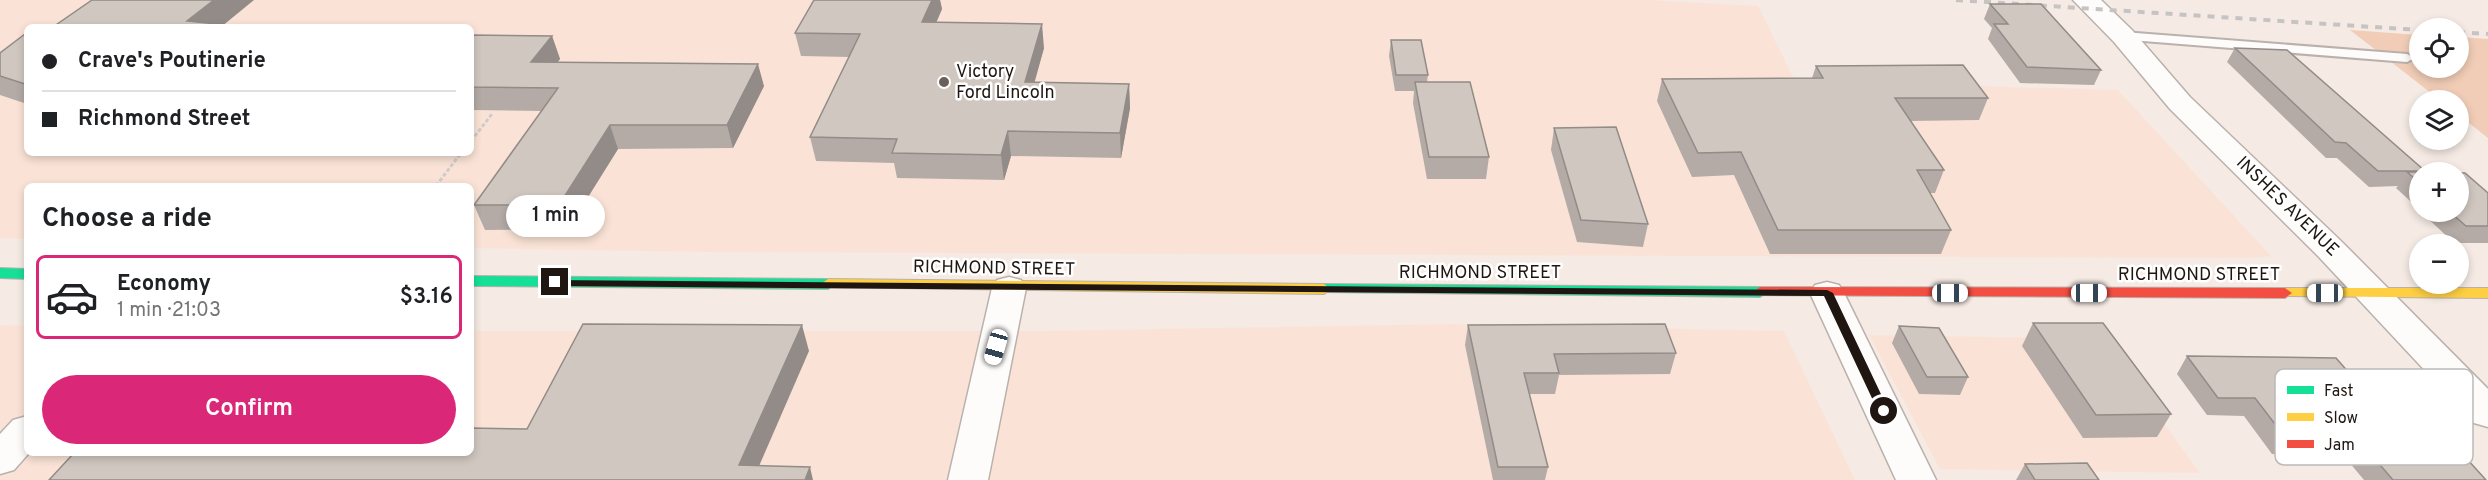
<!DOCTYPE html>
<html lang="en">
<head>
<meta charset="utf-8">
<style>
	:root { --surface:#fff; --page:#f6f6f6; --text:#202124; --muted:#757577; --line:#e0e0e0; --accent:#db2777 }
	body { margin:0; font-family:Overpass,sans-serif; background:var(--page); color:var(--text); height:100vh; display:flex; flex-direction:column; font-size:22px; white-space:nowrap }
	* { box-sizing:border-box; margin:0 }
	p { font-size:20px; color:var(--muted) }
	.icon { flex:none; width:33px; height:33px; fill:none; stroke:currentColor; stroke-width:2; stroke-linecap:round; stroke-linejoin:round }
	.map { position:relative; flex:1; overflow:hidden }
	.sheet { position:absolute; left:24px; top:183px; width:450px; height:273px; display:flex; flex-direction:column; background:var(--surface); border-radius:9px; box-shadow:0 3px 9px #0003 }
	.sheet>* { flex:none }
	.top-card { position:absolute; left:24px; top:24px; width:450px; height:132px; border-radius:9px; box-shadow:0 3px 9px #0003; display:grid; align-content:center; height:132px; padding:0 18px; background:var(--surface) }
	.controls { position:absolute; left:2409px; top:18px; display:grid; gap:12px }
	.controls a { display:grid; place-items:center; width:60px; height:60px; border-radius:50%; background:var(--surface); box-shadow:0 3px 9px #0003; font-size:30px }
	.end { position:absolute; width:27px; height:27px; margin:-14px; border:8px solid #1f1611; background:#fff; box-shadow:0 0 0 3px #fff }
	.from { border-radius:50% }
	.bubble { position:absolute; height:42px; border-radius:21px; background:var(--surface); box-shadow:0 3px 9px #0003; font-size:20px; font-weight:600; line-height:42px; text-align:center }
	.car { position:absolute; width:18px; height:36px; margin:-18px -9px; border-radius:8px; box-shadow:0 0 4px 2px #0007; background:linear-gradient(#fff 24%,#345 0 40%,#fff 0 76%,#345 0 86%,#fff 0) }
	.top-card b { display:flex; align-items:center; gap:21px; height:57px; font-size:22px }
	.top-card b+b { border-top:2px solid var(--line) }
	.top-card i { width:15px; height:15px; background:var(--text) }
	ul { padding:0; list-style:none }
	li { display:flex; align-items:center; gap:18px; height:84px; margin:0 12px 9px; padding:0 6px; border:3px solid transparent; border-radius:9px }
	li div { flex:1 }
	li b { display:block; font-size:22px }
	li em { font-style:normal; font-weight:600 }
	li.active { border-color:var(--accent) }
	li>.icon { width:54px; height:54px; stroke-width:1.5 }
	h2 { padding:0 18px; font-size:27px; line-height:72px }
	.button { display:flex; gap:12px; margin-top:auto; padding:12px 18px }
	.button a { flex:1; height:69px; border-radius:36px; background:var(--accent); color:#fff; font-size:24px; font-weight:600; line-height:69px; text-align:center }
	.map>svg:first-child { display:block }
	.built { fill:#fae3d6; fill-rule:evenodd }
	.green { fill:#f1cdb7 }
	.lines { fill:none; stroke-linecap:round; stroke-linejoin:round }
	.lane-casing { stroke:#bab1ac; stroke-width:4 }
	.street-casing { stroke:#bab1ac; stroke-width:3 }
	.fast-casing { stroke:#bab1ac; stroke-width:2 }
	.slow-casing { stroke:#bab1ac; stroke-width:2 }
	.jam-casing { stroke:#bab1ac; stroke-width:2 }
	.path { stroke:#d1ccca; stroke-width:3; stroke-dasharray:4 2; stroke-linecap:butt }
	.lane { fill:#fefcfb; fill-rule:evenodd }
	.street { fill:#fefcfb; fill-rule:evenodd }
	.fast { fill:#16e098; fill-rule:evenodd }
	.slow { fill:#ffcf43; fill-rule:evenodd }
	.jam { fill:#f24e42; fill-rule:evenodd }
	.rail { stroke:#c6c4c2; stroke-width:4; stroke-dasharray:7 7; stroke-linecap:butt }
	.wall { fill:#b4aba6 }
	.shaded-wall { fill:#928b87 }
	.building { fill:#d1c7c1; stroke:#928b87; stroke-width:1.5 }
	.route { fill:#1f1611 }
	.poi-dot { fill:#6a605b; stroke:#fff; stroke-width:2 }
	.labels { text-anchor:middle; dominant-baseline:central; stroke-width:5; stroke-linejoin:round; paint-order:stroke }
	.poi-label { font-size:18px; fill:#1f1611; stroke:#fff; text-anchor:start }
	.street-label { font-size:18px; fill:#1f1611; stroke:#fff }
	.key { fill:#fff; stroke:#bcb9b8; stroke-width:1.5 }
	.key-label { font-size:16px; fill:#1f1611 }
</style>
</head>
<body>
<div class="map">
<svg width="2488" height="480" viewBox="0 0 2488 480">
	<rect width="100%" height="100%" fill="#f5eae4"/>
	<g class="built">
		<path d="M 0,0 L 1647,0 L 1758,6 L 1795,81 L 2118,90 L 2271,256 L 2251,258 L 705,252 L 471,248 L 471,186 L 27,186 L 27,239 L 0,238 ZM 27,27 L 471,27 L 471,153 L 27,153 Z"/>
		<polygon points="1452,324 1784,331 1855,480 0,480 0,325 27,326 27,453 471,453 471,331 1046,331"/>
		<polygon points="1869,335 2102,339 2200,473 1940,469"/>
	</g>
	<polygon class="green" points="2350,30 2419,35 2420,68 2458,68 2459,37 2488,39 2488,138 2459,115 2458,100 2440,100"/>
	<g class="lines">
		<defs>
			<polygon id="lane" points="2123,32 2407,54 2414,58 2407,62 2118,39 2118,33"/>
			<g id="street">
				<polygon points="2073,0 2101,0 2132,30 2190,97 2342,242 2488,389 2488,427 2474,423 2318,256 2170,109 2114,42"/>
				<polygon points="1009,277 1021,280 1026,288 988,480 948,480 992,288 997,280"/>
				<polygon points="1827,282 1839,285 1844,293 1936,480 1896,480 1810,293 1815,285"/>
				<polygon points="27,416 29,453 14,470 0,474 0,434 13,420"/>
			</g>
			<g id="fast">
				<polygon points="0,268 27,269 27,279 0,278"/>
				<polygon points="471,276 828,279 835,284 828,289 471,286"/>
				<polygon points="1324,284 1760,287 1767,292 1760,297 1319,292 1317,289"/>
			</g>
			<g id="slow">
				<polygon points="828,279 1324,284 1331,289 1324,294 823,287 821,284"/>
				<polygon points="2285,288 2488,288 2488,298 2280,296 2278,293"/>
			</g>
			<polygon id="jam" points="1760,287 2285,288 2292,293 2285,298 1755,295 1753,292"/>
		</defs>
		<use href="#lane" class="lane-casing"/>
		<use href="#street" class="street-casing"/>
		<use href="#fast" class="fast-casing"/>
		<use href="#slow" class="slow-casing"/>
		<use href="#jam" class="jam-casing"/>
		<g class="path">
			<polyline points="471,141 492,114"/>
			<polyline points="436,186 461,153"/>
		</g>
		<use href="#lane" class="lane"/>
		<use href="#street" class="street"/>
		<use href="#fast" class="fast"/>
		<use href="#slow" class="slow"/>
		<use href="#jam" class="jam"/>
		<g class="rail">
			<polyline points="1956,0 2420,30"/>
			<polyline points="2458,32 2488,34"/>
		</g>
	</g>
	<g class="wall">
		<polygon points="814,0 940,0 942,9 936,23 1044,48 1034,82 1129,84 1130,108 1121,158 1011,156 1004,180 897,178 894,163 816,161 810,137 849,57 801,56 795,33"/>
		<polygon points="1990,4 2101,70 2094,85 2020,83 1988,39 1992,28 1984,19"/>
		<polygon points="27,34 27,104 0,95 0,53"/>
		<polygon points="471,35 552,36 560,59 558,62 764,86 733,148 618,149 568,229 485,230 474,205 542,111 471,110"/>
		<polygon points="1391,40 1428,75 1427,82 1489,157 1486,179 1427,179 1413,103 1414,91 1395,91 1389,56"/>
		<polygon points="2235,48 2425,171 2424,172 2420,172 2420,210 2396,188 2398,186 2369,187 2337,158 2326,158 2227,62"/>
		<polygon points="1816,66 1988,98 1979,120 1910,121 1944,170 1935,193 1930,193 1951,230 1941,254 1770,254 1734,175 1692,177 1657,101 1662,79 1812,78"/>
		<polygon points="1554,128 1648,224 1643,247 1577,242 1551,150"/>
		<polygon points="2488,193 2488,243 2454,243 2421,212 2458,212"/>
		<polygon points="2033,323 2171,414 2157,437 2083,438 2022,346"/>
		<polygon points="1468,325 1676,353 1670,374 1559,375 1555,394 1529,394 1548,467 1545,480 1493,480 1465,345"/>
		<polygon points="1899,326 1968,377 1960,395 1919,394 1892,343"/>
		<polygon points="2187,356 2378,406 2462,448 2459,450 2486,480 2364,480 2344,456 2272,454 2244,416 2207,415 2177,374"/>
		<polygon points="2025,464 2099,480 2016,480"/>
	</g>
	<g class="shaded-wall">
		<polygon points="214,0 254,0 221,27 187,21"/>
		<polygon points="932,0 940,0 942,9 926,46 922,22"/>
		<polygon points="1042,24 1044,48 1028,106 1025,82"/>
		<polygon points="552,36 560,59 540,84 531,62"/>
		<polygon points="758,64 764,86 733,148 727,125"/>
		<polygon points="1129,84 1130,108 1121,158 1120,133"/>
		<polygon points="610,125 618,149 568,229 559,205"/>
		<polygon points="1008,131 1011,156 1004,180 1001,155"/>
		<polygon points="802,325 809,351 753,480 739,465"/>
		<polygon points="810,467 813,480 805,480"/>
	</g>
	<g class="building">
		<polygon points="92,0 214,0 187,21 246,27 53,27"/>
		<polygon points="814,0 932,0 922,22 1042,24 1025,82 1129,84 1120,133 1008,131 1001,155 892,153 897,139 810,137 860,34 795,33"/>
		<polygon points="1990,4 2041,4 2101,70 2027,67 1994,24 2008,24"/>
		<polygon points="25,34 27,34 27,84 25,84 0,76 0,53"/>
		<polygon points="471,35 552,36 531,62 758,64 727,125 610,125 559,205 474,205 558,88 471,87"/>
		<polygon points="1391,40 1421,40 1428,75 1396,75"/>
		<polygon points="2235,48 2287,50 2425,171 2378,171 2346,143 2335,142"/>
		<polygon points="1963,65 1988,98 1895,98 1944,170 1917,170 1951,230 1778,230 1741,152 1698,153 1662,79 1823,78 1816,66"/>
		<polygon points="1415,82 1470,82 1489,157 1429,157"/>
		<polygon points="1616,127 1648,224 1581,220 1554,128"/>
		<polygon points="2407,172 2448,172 2420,172 2420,183"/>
		<polygon points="2458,173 2465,173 2488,193 2488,226 2466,226 2450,212 2458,212"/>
		<polygon points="2033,323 2103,323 2171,414 2096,415"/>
		<polygon points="583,324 802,325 739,465 810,467 805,480 49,480 74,453 471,453 471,428 527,429"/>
		<polygon points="1665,324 1676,353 1554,354 1559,373 1524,373 1548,467 1498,467 1468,325"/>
		<polygon points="1899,326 1939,328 1968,377 1927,377"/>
		<polygon points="2187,356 2336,358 2378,406 2422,405 2462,448 2457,448 2486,480 2393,480 2357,438 2285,437 2255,398 2218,398"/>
		<polygon points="2087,463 2099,480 2035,480 2025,464"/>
	</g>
	<polygon class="route" points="551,280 1827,290 1833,293 1889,411 1884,415 1878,411 1824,296 555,286 550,282"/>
	<circle class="poi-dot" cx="944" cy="82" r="6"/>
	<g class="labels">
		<g class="poi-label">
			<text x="956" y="72">Victory<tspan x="956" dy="21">Ford Lincoln</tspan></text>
		</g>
		<g class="street-label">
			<text transform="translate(2287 207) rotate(44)">INSHES AVENUE</text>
			<text transform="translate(994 269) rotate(1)">RICHMOND STREET</text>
			<text x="1480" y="273">RICHMOND STREET</text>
			<text x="2199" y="275">RICHMOND STREET</text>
		</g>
	</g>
	<rect x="2275" y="369" width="198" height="96" rx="9" class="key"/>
	<rect x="2287" y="386" width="27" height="8" fill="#16e098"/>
	<rect x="2287" y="413" width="27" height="8" fill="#ffcf43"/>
	<rect x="2287" y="440" width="27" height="8" fill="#f24e42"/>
	<g class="key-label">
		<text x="2324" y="396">Fast</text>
		<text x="2324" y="423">Slow</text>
		<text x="2324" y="450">Jam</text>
	</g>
</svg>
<div class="controls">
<a><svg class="icon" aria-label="locate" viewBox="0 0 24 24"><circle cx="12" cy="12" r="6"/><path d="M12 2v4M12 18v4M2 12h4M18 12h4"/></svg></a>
<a><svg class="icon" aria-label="layers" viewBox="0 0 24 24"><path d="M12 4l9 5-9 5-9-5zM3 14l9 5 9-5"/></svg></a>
<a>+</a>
<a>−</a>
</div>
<i class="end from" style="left:1884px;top:411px"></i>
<i class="end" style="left:555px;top:282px"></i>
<div class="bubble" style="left:506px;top:195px;width:99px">1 min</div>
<i class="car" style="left:1950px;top:293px;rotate:90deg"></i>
<i class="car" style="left:2089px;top:293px;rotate:90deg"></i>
<i class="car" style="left:2325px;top:293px;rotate:270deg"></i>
<i class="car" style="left:996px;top:347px;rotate:196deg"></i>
<div class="top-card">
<b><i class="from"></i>Crave's Poutinerie</b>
<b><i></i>Richmond Street</b>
</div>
<section class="sheet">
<h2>Choose a ride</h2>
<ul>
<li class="active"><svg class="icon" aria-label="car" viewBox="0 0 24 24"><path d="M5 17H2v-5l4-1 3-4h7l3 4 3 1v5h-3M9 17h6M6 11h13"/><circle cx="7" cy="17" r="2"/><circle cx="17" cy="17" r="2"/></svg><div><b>Economy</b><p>1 min · 21:03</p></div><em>$3.16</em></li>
</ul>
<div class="button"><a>Confirm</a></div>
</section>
</div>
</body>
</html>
